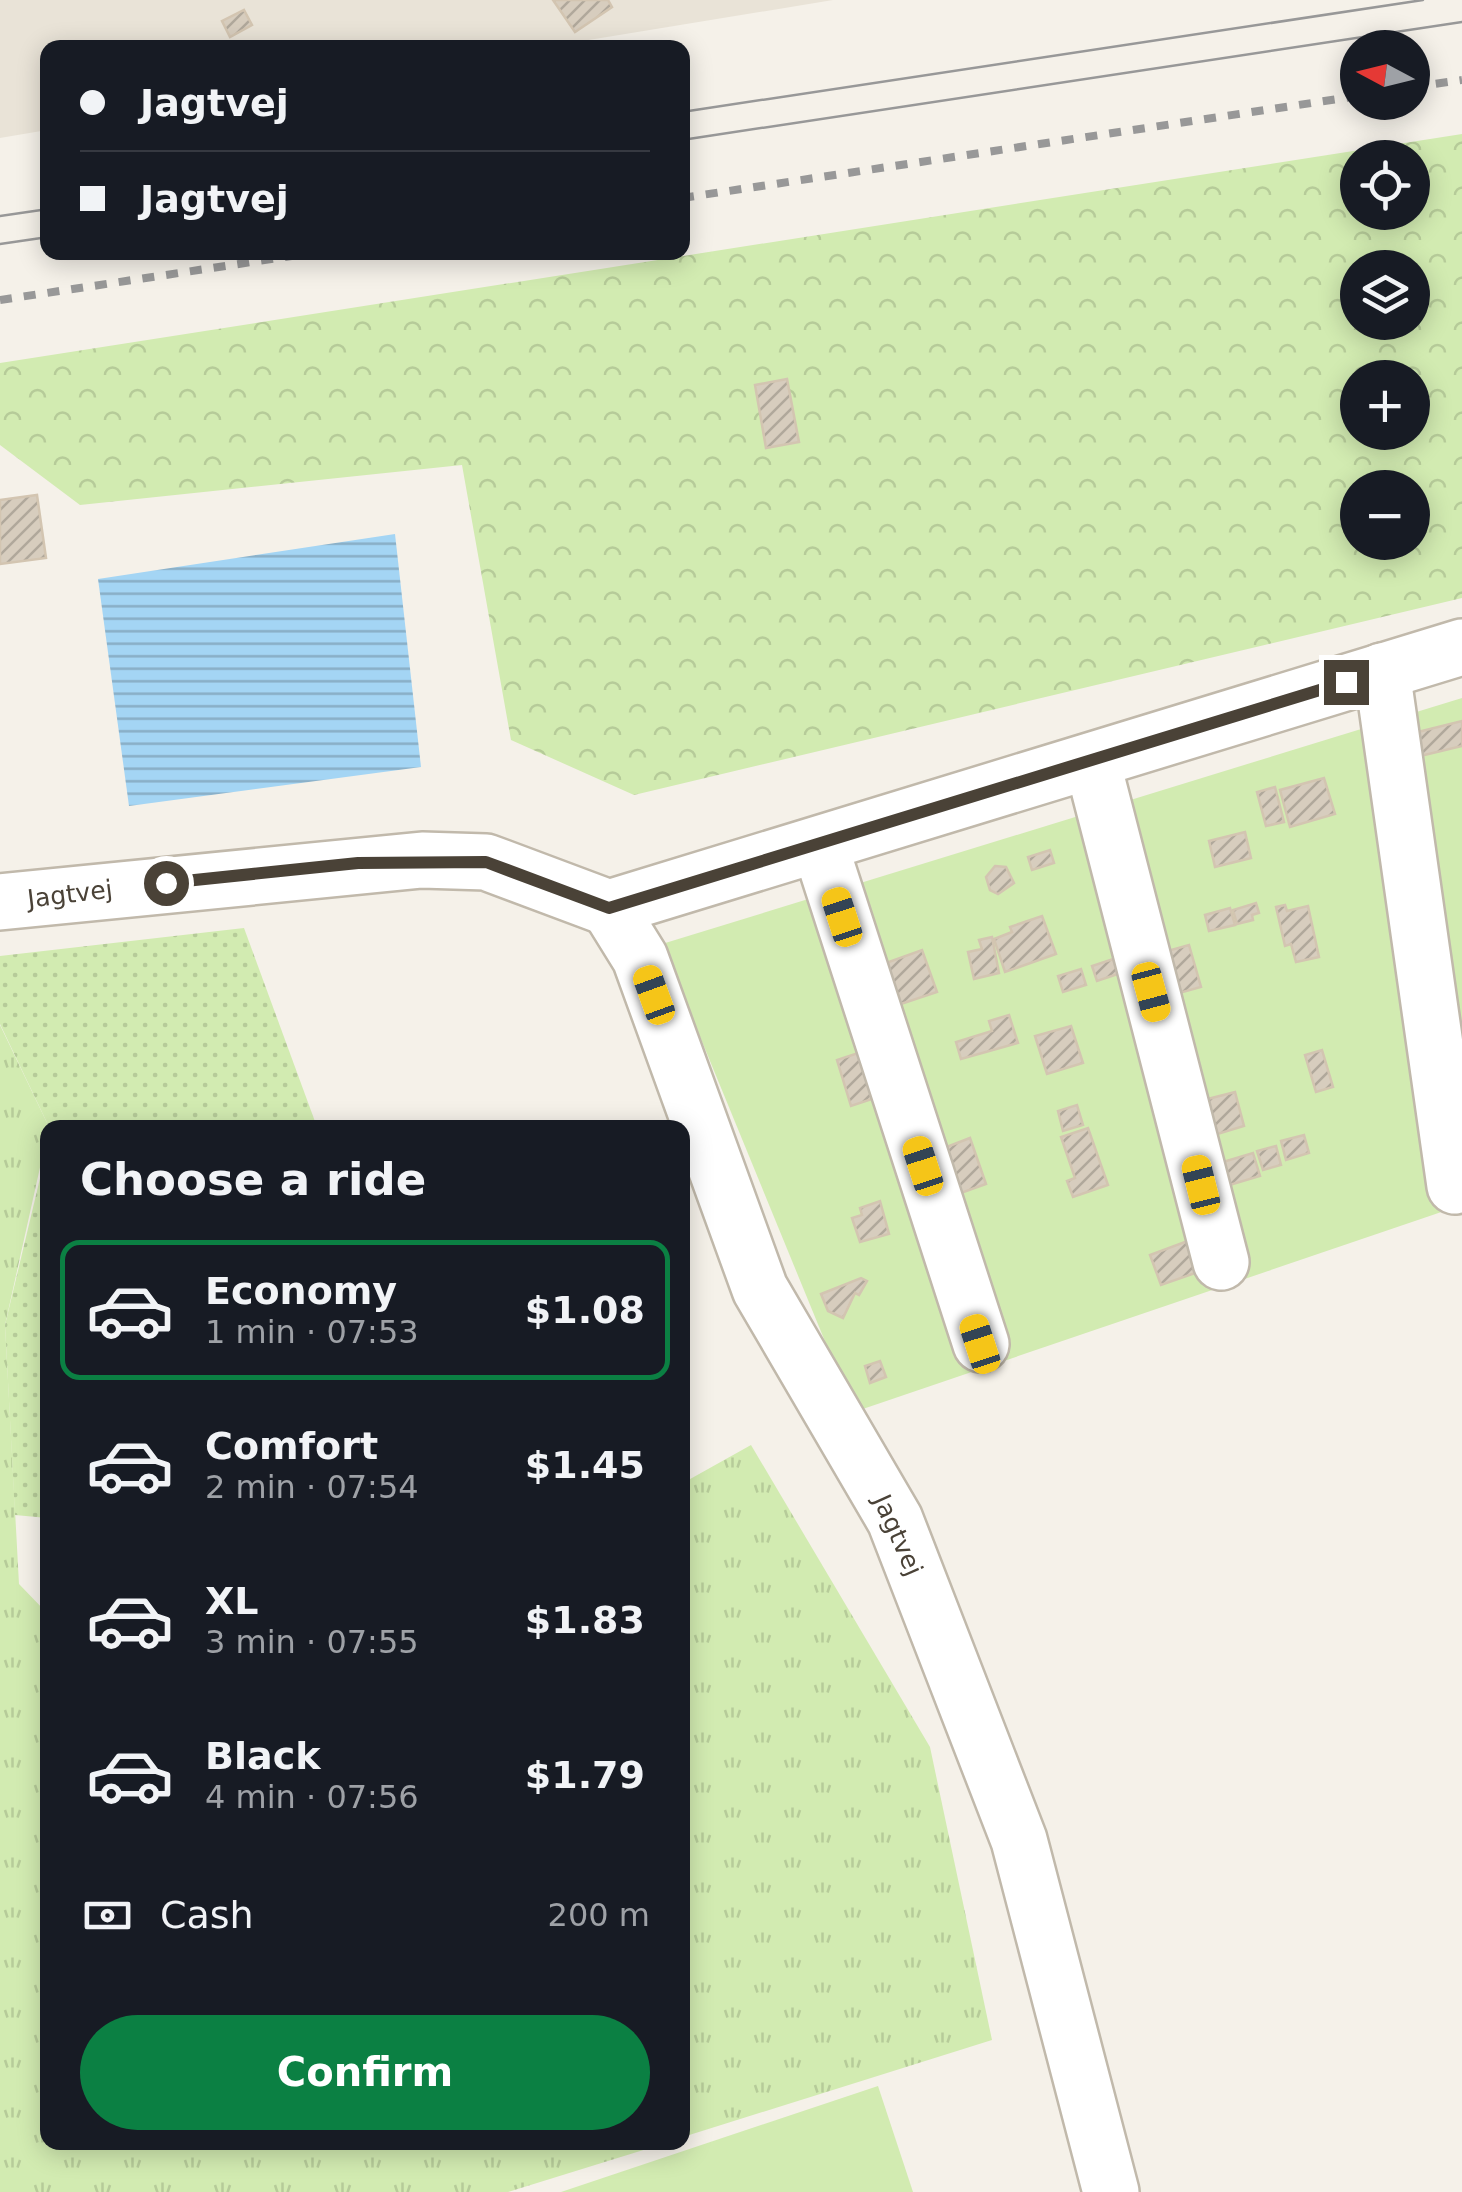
<!DOCTYPE html>
<html lang="en">
<head>
<meta charset="utf-8">
<style>
	:root { --surface:#171b24; --page:#242831; --text:#f1f3f6; --muted:#9ea1a6; --line:#363941; --accent:#0b8043 }
	body { margin:0; font-family:"DejaVu Sans",sans-serif; background:var(--page); color:var(--text); height:100vh; display:flex; flex-direction:column; font-size:38px; white-space:nowrap }
	* { box-sizing:border-box; margin:0 }
	p { font-size:32px; color:var(--muted) }
	.icon { flex:none; width:55px; height:55px; fill:none; stroke:currentColor; stroke-width:2; stroke-linecap:round; stroke-linejoin:round }
	.map { position:relative; flex:1; overflow:hidden }
	.sheet { position:absolute; left:40px; top:1120px; width:650px; height:1030px; display:flex; flex-direction:column; background:var(--surface); border-radius:20px; box-shadow:0 5px 25px #0003 }
	.sheet>* { flex:none }
	.guide { position:absolute; left:40px; top:40px; width:650px; height:220px; border-radius:20px; box-shadow:0 5px 25px #0003; display:grid; align-content:center; height:220px; padding:0 40px; background:var(--surface) }
	.needle { width:65px; rotate:277deg }
	.tools { position:absolute; left:1340px; top:30px; display:grid; gap:20px }
	.tools a { display:grid; place-items:center; width:90px; height:90px; border-radius:50%; background:var(--surface); box-shadow:0 5px 25px #0003; font-size:50px }
	.end { position:absolute; width:45px; height:45px; margin:-22px; border:12px solid #4a4237; background:#fff; box-shadow:0 0 0 5px #fff }
	.from { border-radius:50% }
	.car { position:absolute; width:30px; height:60px; margin:-30px -15px; border-radius:12px; box-shadow:0 0 8px 2px #0007; background:linear-gradient(#f5c518 24%,#345 0 40%,#f5c518 0 76%,#345 0 86%,#f5c518 0) }
	.guide b { display:flex; align-items:center; gap:35px; height:95px; font-size:38px }
	.guide b+b { border-top:2px solid var(--line) }
	.guide i { width:25px; height:25px; background:var(--text) }
	ul { padding:0; list-style:none }
	li { display:flex; align-items:center; gap:30px; height:140px; margin:0 20px 15px; padding:0 20px; border:5px solid transparent; border-radius:20px }
	li div { flex:1 }
	li b { display:block; font-size:38px }
	li em { font-style:normal; font-weight:700 }
	li.on { border-color:var(--accent) }
	li>.icon { width:90px; height:90px; stroke-width:1.5 }
	h2 { padding:0 40px; font-size:45px; line-height:120px }
	.pay { display:flex; align-items:center; gap:25px; height:110px; padding:0 40px; font-size:38px }
	.pay p { margin-inline-start:auto }
	.primary-button { display:flex; gap:20px; margin-top:auto; padding:20px 40px }
	.primary-button a { flex:1; height:115px; border-radius:60px; background:var(--accent); color:#fff; font-size:40px; font-weight:700; line-height:115px; text-align:center }
	.map>svg:first-child { display:block }
	.residential { fill:#e9e3d7 }
	.grass { fill:url(#grass-tufts) }
	.forest { fill:url(#forest-crowns); fill-rule:evenodd }
	.park { fill:url(#park-dots) }
	.garden { fill:#d2ebb1 }
	.water { fill:url(#water-rules) }
	.building { fill:url(#building-hatch); stroke:#d3c5b1; stroke-width:2.5 }
	.lines { fill:none; stroke-linecap:round; stroke-linejoin:round }
	.minor-casing { stroke:#c1b9ab; stroke-width:60 }
	.minor { stroke:#fff; stroke-width:55 }
	.tram { stroke:#989898; stroke-width:2.5 }
	.rail { stroke:#989898; stroke-width:8; stroke-dasharray:12 12; stroke-linecap:butt }
	.route { stroke:#4a4237; stroke-width:12 }
	.labels { text-anchor:middle; dominant-baseline:central; stroke-width:9; stroke-linejoin:round; paint-order:stroke }
	.street-label { font-size:25px; fill:#4a4237; stroke:#fff }
</style>
</head>
<body>
<div class="map">
<svg width="1462" height="2192" viewBox="0 0 1462 2192">
	<defs>
		<pattern id="grass-tufts" width="24" height="20" patternUnits="userSpaceOnUse" patternTransform="scale(2.5)"><rect width="24" height="20" fill="#d2ebb1"/><path d="M3 7l-1-3M5 7V3M7 7l1-3M15 17l-1-3M17 17v-4M19 17l1-3" fill="none" stroke="#b6cb99"/></pattern>
		<pattern id="forest-crowns" width="20" height="18" patternUnits="userSpaceOnUse" patternTransform="scale(2.5)"><rect width="20" height="18" fill="#d2ebb1"/><path d="M2 6a3 3 0 1 1 6 0M12 15a3 3 0 1 1 6 0" fill="none" stroke="#b6cb99"/></pattern>
		<pattern id="park-dots" width="8" height="8" patternUnits="userSpaceOnUse" patternTransform="scale(2.5)"><rect width="8" height="8" fill="#d2ebb1"/><path d="M2 2h.1M6 6h.1" fill="none" stroke="#b6cb99" stroke-width="1.8" stroke-linecap="round"/></pattern>
		<pattern id="water-rules" width="6" height="5" patternUnits="userSpaceOnUse" patternTransform="scale(2.5)"><rect width="6" height="5" fill="#a4d5f4"/><path d="M0 2.5h6" fill="none" stroke="#88aec6"/></pattern>
		<pattern id="building-hatch" width="6" height="6" patternUnits="userSpaceOnUse" patternTransform="scale(2.5)"><rect width="6" height="6" fill="#d7cdbe"/><path d="M-1 1l2-2M0 6l6-6M5 7l2-2" fill="none" stroke="#b0a89b"/></pattern>
	</defs>
	<rect width="100%" height="100%" fill="#f5f1e9"/>
	<polygon class="residential" points="0,0 833,0 546,47 48,48 47,130 0,138"/>
	<g class="grass">
		<polygon points="0,1025 49,1127 5,1325 19,1584 47,1613 48,2142 666,2143 508,2192 0,2192"/>
		<polygon points="751,1445 930,1747 992,2040 683,2137 683,1483"/>
	</g>
	<path class="forest" d="M 1462,134 L 1462,598 L 634,795 L 511,740 L 462,465 L 80,505 L 0,445 L 0,363 ZM 1358,158 L 1412,158 L 1412,212 L 1358,212 ZM 1358,268 L 1412,268 L 1412,322 L 1358,322 ZM 1358,378 L 1412,378 L 1412,432 L 1358,432 ZM 1358,488 L 1412,488 L 1412,542 L 1358,542 Z"/>
	<g class="park">
		<polygon points="244,928 317,1127 49,1127 0,1024 0,956"/>
		<polygon points="47,1149 47,1518 15,1515 5,1325"/>
	</g>
	<g class="garden">
		<polygon points="1462,698 1462,1205 854,1412 662,944"/>
		<polygon points="878,2086 913,2192 561,2192"/>
	</g>
	<polygon class="water" points="395,534 421,767 129,806 98,579"/>
	<g class="building">
		<polygon points="553,0 608,0 612,7 575,32"/>
		<polygon points="244,10 252,25 230,37 222,21"/>
		<polygon points="787,379 799,442 766,448 755,385"/>
		<polygon points="37,495 46,558 0,564 0,500"/>
		<polygon points="1462,721 1462,746 1412,758 1406,735"/>
		<polygon points="1324,778 1335,814 1290,827 1280,790"/>
		<polygon points="1275,787 1284,822 1266,826 1257,792"/>
		<polygon points="1245,832 1251,858 1215,867 1209,841"/>
		<polygon points="1050,850 1054,863 1032,870 1028,857"/>
		<polygon points="995,866 1006,867 1014,883 998,894 990,890 986,877"/>
		<polygon points="1256,903 1259,913 1252,915 1253,920 1237,924 1233,910"/>
		<polygon points="1285,905 1287,911 1308,906 1319,957 1296,962 1291,944 1285,946 1276,907"/>
		<polygon points="1230,908 1235,925 1209,931 1205,915"/>
		<polygon points="1042,916 1056,954 1005,972 994,939 1012,932 1010,927"/>
		<polygon points="992,937 999,973 974,979 968,952 982,949 979,940"/>
		<polygon points="1189,945 1201,987 1172,995 1160,953"/>
		<polygon points="922,950 937,992 886,1009 872,968"/>
		<polygon points="1113,959 1118,974 1097,981 1092,966"/>
		<polygon points="1081,969 1086,985 1063,992 1058,976"/>
		<polygon points="1009,1015 1018,1043 961,1059 956,1042 992,1031 989,1021"/>
		<polygon points="1071,1026 1083,1063 1047,1074 1035,1036"/>
		<polygon points="1322,1050 1333,1087 1316,1092 1305,1055"/>
		<polygon points="864,1051 878,1097 851,1106 837,1060"/>
		<polygon points="1235,1092 1244,1126 1211,1136 1200,1101"/>
		<polygon points="1077,1105 1083,1125 1063,1131 1058,1111"/>
		<polygon points="1088,1128 1108,1185 1073,1197 1067,1181 1075,1178 1061,1137"/>
		<polygon points="1304,1135 1309,1153 1286,1160 1281,1141"/>
		<polygon points="970,1138 986,1184 961,1193 944,1148"/>
		<polygon points="1276,1146 1281,1165 1263,1170 1257,1151"/>
		<polygon points="1253,1153 1260,1176 1223,1187 1216,1164"/>
		<polygon points="880,1201 889,1234 860,1242 852,1218 862,1215 860,1208"/>
		<polygon points="1190,1240 1201,1271 1161,1285 1150,1255"/>
		<polygon points="861,1278 867,1281 859,1295 855,1293 843,1318 828,1311 821,1294"/>
		<polygon points="880,1361 886,1377 870,1383 865,1366"/>
	</g>
	<g class="lines">
		<defs>
			<g id="minor">
				<polyline points="1382,671 1455,1186"/>
				<polyline points="1092,761 1221,1262"/>
				<polyline points="820,846 981,1344"/>
				<polyline points="0,902 422,860 486,862 609,908 1462,647"/>
				<polyline points="609,908 640,958 760,1289 895,1520 1019,1840 1111,2192"/>
			</g>
		</defs>
		<use href="#minor" class="minor-casing"/>
		<use href="#minor" class="minor"/>
		<g class="tram">
			<polyline points="682,112 1423,0"/>
			<polyline points="682,140 1462,22"/>
			<polyline points="0,216 48,209"/>
			<polyline points="0,244 48,237"/>
		</g>
		<g class="rail">
			<polyline points="1412,87 1462,80"/>
			<polyline points="682,198 1358,96"/>
			<polyline points="0,300 318,252"/>
		</g>
	</g>
	<g class="lines">
		<polyline class="route" points="166,883 358,863 486,862 609,908 1346,682"/>
	</g>
	<g class="labels">
		<g class="street-label">
			<text transform="translate(70 894) rotate(-7)">Jagtvej</text>
			<text transform="translate(898 1535) rotate(66)">Jagtvej</text>
		</g>
	</g>
</svg>
<div class="tools">
<a><svg class="needle" viewBox="-14 -14 28 28"><path d="M0-13l5 13h-10z" fill="#e53935"/><path d="M0 13l5-13h-10z" fill="#9ea1a6"/></svg></a>
<a><svg class="icon" aria-label="locate" viewBox="0 0 24 24"><circle cx="12" cy="12" r="6"/><path d="M12 2v4M12 18v4M2 12h4M18 12h4"/></svg></a>
<a><svg class="icon" aria-label="layers" viewBox="0 0 24 24"><path d="M12 4l9 5-9 5-9-5zM3 14l9 5 9-5"/></svg></a>
<a>+</a>
<a>−</a>
</div>
<i class="end from" style="left:166px;top:883px"></i>
<i class="end" style="left:1346px;top:682px"></i>
<i class="car" style="left:842px;top:917px;rotate:342deg"></i>
<i class="car" style="left:1151px;top:992px;rotate:165deg"></i>
<i class="car" style="left:654px;top:995px;rotate:340deg"></i>
<i class="car" style="left:923px;top:1166px;rotate:342deg"></i>
<i class="car" style="left:1201px;top:1185px;rotate:346deg"></i>
<i class="car" style="left:980px;top:1344px;rotate:342deg"></i>
<div class="guide">
<b><i class="from"></i>Jagtvej</b>
<b><i></i>Jagtvej</b>
</div>
<section class="sheet">
<h2>Choose a ride</h2>
<ul>
<li class="on"><svg class="icon" aria-label="car" viewBox="0 0 24 24"><path d="M5 17H2v-5l4-1 3-4h7l3 4 3 1v5h-3M9 17h6M6 11h13"/><circle cx="7" cy="17" r="2"/><circle cx="17" cy="17" r="2"/></svg><div><b>Economy</b><p>1 min · 07:53</p></div><em>$1.08</em></li>
<li><svg class="icon" aria-label="car" viewBox="0 0 24 24"><path d="M5 17H2v-5l4-1 3-4h7l3 4 3 1v5h-3M9 17h6M6 11h13"/><circle cx="7" cy="17" r="2"/><circle cx="17" cy="17" r="2"/></svg><div><b>Comfort</b><p>2 min · 07:54</p></div><em>$1.45</em></li>
<li><svg class="icon" aria-label="car" viewBox="0 0 24 24"><path d="M5 17H2v-5l4-1 3-4h7l3 4 3 1v5h-3M9 17h6M6 11h13"/><circle cx="7" cy="17" r="2"/><circle cx="17" cy="17" r="2"/></svg><div><b>XL</b><p>3 min · 07:55</p></div><em>$1.83</em></li>
<li><svg class="icon" aria-label="car" viewBox="0 0 24 24"><path d="M5 17H2v-5l4-1 3-4h7l3 4 3 1v5h-3M9 17h6M6 11h13"/><circle cx="7" cy="17" r="2"/><circle cx="17" cy="17" r="2"/></svg><div><b>Black</b><p>4 min · 07:56</p></div><em>$1.79</em></li>
</ul>
<div class="pay"><svg class="icon" aria-label="cash" viewBox="0 0 24 24"><path d="M3 7h18v10H3z"/><circle cx="12" cy="12" r="2"/></svg>Cash<p>200 m</p></div>
<div class="primary-button"><a>Confirm</a></div>
</section>
</div>
</body>
</html>
